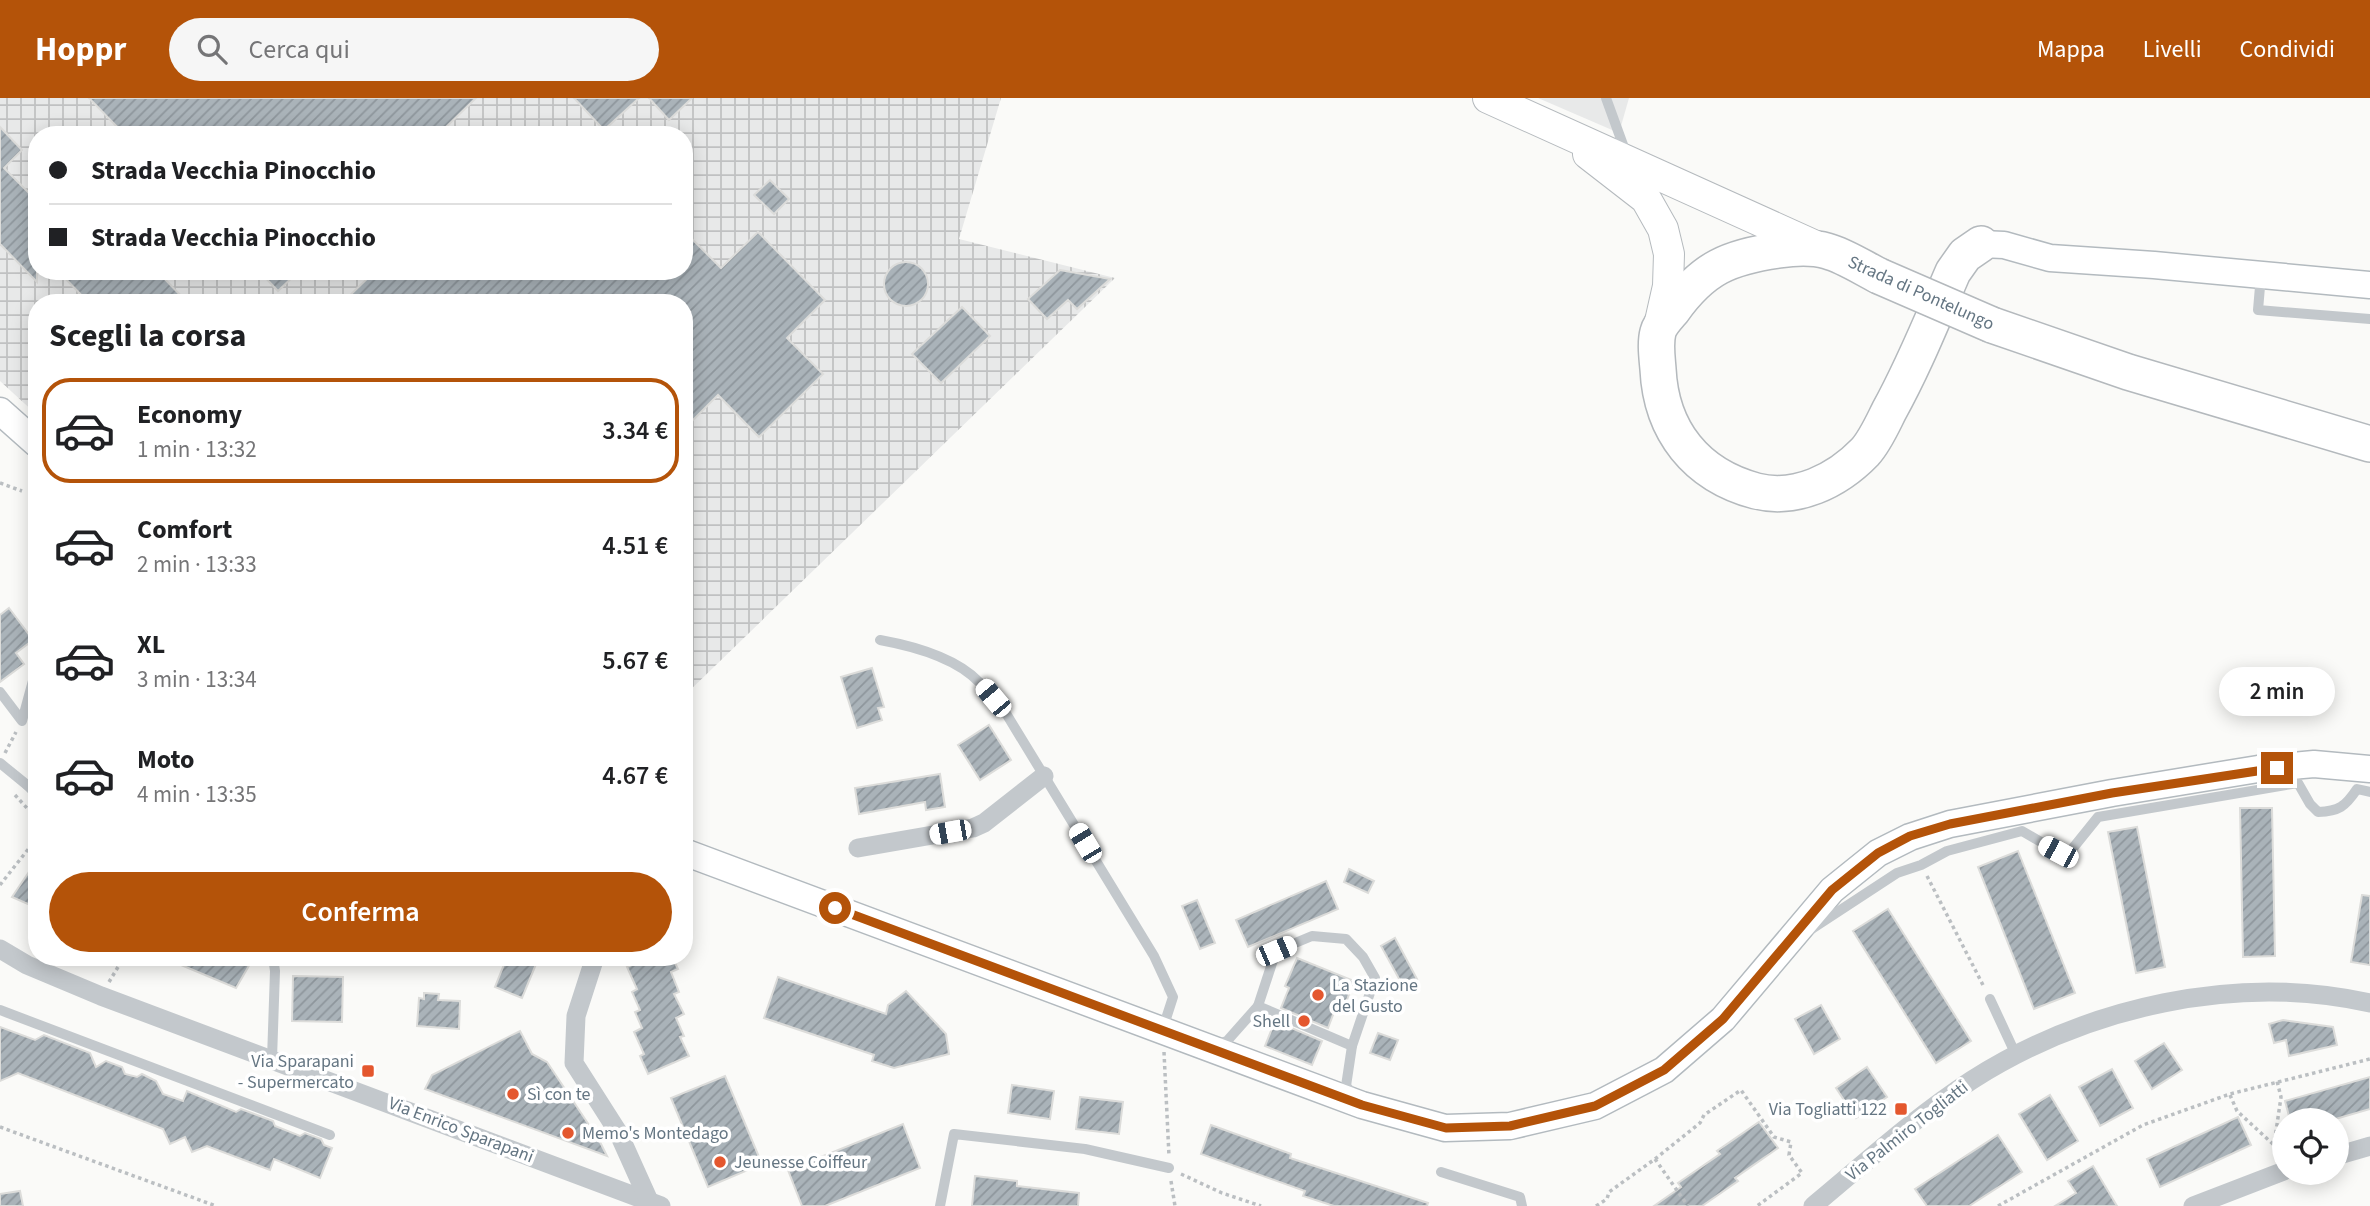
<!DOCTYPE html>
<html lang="it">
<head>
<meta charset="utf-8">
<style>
	:root { --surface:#fff; --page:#f6f6f6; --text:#202124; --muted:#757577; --line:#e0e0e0; --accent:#b45309 }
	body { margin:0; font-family:"Source Sans 3",sans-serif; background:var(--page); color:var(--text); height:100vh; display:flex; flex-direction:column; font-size:26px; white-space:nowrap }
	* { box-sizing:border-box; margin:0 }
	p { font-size:23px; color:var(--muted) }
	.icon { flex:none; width:38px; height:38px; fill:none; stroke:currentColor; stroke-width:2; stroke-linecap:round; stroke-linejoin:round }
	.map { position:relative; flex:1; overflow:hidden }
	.sheet { position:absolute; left:28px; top:196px; width:665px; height:672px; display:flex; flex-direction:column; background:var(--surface); border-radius:28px; box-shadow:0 4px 18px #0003 }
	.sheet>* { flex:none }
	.top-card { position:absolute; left:28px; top:28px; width:665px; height:154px; border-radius:28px; box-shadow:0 4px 18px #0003; display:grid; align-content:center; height:154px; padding:0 21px; background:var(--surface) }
	.buttons { position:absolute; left:2272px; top:1010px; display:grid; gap:14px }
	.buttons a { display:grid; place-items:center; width:77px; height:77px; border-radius:50%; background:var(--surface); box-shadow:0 4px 18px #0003; font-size:35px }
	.end { position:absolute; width:32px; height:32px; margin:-16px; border:9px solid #b45309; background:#fff; box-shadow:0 0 0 4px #fff }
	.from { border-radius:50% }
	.bubble { position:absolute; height:49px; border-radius:24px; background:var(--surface); box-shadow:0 4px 18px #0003; font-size:23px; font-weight:600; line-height:49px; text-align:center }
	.car { position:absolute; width:21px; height:42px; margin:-21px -10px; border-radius:9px; box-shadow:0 0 5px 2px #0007; background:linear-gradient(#fff 24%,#345 0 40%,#fff 0 76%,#345 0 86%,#fff 0) }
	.top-card b { display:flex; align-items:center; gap:24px; height:66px; font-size:26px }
	.top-card b+b { border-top:2px solid var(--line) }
	.top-card i { width:18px; height:18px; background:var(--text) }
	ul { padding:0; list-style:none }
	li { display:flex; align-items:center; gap:21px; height:105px; margin:0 14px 10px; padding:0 7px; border:4px solid transparent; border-radius:28px }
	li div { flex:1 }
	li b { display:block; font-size:26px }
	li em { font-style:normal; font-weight:600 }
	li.selected { border-color:var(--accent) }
	li>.icon { width:63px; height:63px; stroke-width:1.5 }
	h2 { padding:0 21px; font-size:32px; line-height:84px }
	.cta { display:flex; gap:14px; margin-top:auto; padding:14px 21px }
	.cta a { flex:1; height:80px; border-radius:42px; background:var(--accent); color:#fff; font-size:28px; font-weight:600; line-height:80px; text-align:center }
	header { display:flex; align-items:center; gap:42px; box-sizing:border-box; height:98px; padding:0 35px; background:var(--accent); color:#fff }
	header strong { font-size:33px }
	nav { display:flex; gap:38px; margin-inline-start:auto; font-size:24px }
	.search { width:490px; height:63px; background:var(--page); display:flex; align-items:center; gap:18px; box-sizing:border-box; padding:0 24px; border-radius:38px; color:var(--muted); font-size:26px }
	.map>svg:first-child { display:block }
	.built { fill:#e8e9e9 }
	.industrial { fill:url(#industrial-grid); fill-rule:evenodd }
	.building { fill:url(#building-hatch); stroke:#dcdcda; stroke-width:2 }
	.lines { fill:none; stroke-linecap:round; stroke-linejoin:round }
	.secondary-casing { stroke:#b3babf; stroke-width:29 }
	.primary-casing { stroke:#b5babe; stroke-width:32 }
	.highway-casing { stroke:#b4b9bd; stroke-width:38 }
	.path { stroke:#bbbfc2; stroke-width:3.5; stroke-dasharray:3.5 3.5; stroke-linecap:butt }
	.lane { stroke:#c3c8cc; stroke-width:10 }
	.street { stroke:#c3c8cc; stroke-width:19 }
	.secondary { stroke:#fff; stroke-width:26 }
	.primary { stroke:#fff; stroke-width:30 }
	.highway { stroke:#fff; stroke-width:35 }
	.highway-bridge-casing { stroke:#b4b9bd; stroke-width:38; stroke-linecap:butt }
	.highway-bridge { stroke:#fff; stroke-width:35 }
	.route { stroke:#b45309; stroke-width:9 }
	.poi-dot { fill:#e4572e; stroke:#fff; stroke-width:2.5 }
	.labels { text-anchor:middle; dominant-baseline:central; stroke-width:7; stroke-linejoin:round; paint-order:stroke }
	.street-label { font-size:18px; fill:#657683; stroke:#fff }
	.poi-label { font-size:18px; fill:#657683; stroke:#fff; text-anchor:start }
</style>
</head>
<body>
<header>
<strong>Hoppr</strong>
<div class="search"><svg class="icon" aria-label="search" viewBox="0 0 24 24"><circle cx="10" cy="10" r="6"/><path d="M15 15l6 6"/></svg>Cerca qui</div>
<nav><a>Mappa</a><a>Livelli</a><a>Condividi</a></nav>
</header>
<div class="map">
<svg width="2370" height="1108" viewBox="0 0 2370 1108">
	<defs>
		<pattern id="industrial-grid" width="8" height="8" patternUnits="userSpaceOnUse" patternTransform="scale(1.75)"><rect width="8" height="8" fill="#e8e9e9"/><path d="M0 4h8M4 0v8" fill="none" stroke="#c0c1c2"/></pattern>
		<pattern id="building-hatch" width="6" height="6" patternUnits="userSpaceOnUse" patternTransform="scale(1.75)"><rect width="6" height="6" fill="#aab3b9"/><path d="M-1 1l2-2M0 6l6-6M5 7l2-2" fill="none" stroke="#8e969c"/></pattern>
	</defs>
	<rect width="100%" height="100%" fill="#fafaf8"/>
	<polygon class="built" points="1538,0 1629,0 1619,35"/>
	<path class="industrial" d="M 0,0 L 1001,0 L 959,141 L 1115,180 L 684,598 L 684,205 L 37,205 L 37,317 L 0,283 ZM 37,37 L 684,37 L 684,173 L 37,173 Z"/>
	<g class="building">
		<polygon points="89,0 476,0 438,37 125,37"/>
		<polygon points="574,0 639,0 604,32"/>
		<polygon points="649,0 692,0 669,22"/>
		<polygon points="0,29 22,52 4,70 37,103 37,184 0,146"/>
		<polygon points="770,82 789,101 774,116 754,97"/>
		<polygon points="684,133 721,170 758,134 825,202 787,240 823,276 759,339 718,297 684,331 684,205 342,205 375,173 684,173"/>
		<circle cx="906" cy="186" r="22"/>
		<polygon points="1060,172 1110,181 1077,211 1068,202 1047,221 1028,201"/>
		<polygon points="58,173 157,173 188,205 89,205"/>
		<polygon points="259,173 299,173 278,193"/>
		<polygon points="962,209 990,238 941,285 912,256"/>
		<polygon points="9,510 33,542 16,555 24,566 0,584 0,517"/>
		<polygon points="872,570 884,609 878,610 882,622 857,630 841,579"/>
		<polygon points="989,627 1011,662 980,682 958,647"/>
		<polygon points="940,676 945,709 926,712 925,704 859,716 855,690"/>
		<polygon points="2240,710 2272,710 2275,858 2243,859"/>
		<polygon points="2137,729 2165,869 2136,875 2108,734"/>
		<polygon points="2018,753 2075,895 2034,911 1978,769"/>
		<polygon points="37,762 37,810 12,799"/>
		<polygon points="1349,771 1374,783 1368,795 1344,784"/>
		<polygon points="1326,783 1338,811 1248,849 1236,822"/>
		<polygon points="2362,797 2370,798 2370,867 2351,864"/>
		<polygon points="1197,802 1215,845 1200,851 1182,808"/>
		<polygon points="1888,811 1971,943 1936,965 1853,833"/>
		<polygon points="1395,840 1417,881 1403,888 1381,848"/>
		<polygon points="162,859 254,859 236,890"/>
		<polygon points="507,859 539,859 522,900 495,889"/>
		<polygon points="649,859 672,859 678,871 671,874 679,894 674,896 684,916 676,920 684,938 680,939 689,958 648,976 640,958 644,956 634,934 642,930 635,914 640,912 632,894 637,891 627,869"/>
		<polygon points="1297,860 1354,883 1343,912 1336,909 1328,930 1281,910 1289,890 1285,888"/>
		<polygon points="293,878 343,879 342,924 292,923"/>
		<polygon points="778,879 886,916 888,907 906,893 946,936 949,956 894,970 872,963 874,957 764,920"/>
		<polygon points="424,895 439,896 438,902 460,903 459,931 417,928 419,900 424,901"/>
		<polygon points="1821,907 1840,941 1814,956 1795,921"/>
		<polygon points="2283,922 2333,929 2337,947 2289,958 2286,942 2274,945 2269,926"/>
		<polygon points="1275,923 1322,943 1312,967 1265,948"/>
		<polygon points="0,929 35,942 44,937 90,955 96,969 106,963 122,969 125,976 137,979 142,976 156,983 163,996 183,1003 187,993 236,1014 241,1011 273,1023 275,1028 300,1038 305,1035 321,1041 324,1047 332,1050 320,1080 274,1061 270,1072 207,1048 192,1054 185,1039 170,1046 163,1031 18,975 0,983"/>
		<polygon points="520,933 532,956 547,964 599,1042 607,1058 425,991 432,977"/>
		<polygon points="1378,935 1398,942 1390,962 1370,955"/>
		<polygon points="2164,945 2182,972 2152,991 2135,963"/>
		<polygon points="1867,969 1887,999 1856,1020 1836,990"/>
		<polygon points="2112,971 2133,1010 2100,1028 2079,989"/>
		<polygon points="725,978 762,1066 708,1089 671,1000"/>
		<polygon points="2370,979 2370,1011 2332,1022 2290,1022 2285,1003"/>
		<polygon points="1012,987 1054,993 1050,1021 1008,1015"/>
		<polygon points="2050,997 2078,1043 2047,1062 2019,1016"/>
		<polygon points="1080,999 1123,1004 1119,1036 1076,1031"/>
		<polygon points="2238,1019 2251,1047 2160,1089 2147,1061"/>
		<polygon points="1759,1024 1778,1050 1735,1080 1738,1083 1702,1108 1654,1108 1681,1089 1678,1085 1720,1056 1717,1053"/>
		<polygon points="903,1026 920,1070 825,1108 802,1108 788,1072"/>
		<polygon points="1211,1027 1291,1056 1290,1060 1428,1105 1427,1108 1334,1108 1303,1098 1305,1093 1201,1056"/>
		<polygon points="1998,1037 2022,1074 1969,1108 1927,1108 1915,1091"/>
		<polygon points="2093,1068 2117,1108 2055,1108 2076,1095 2068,1083"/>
		<polygon points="975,1078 1017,1083 1017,1088 1079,1095 1078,1108 972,1108"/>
		<polygon points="20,1093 23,1108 0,1108 0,1096"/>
	</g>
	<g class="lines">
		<defs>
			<g id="secondary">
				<polyline points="1981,146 2004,147 2050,160 2154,167 2370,187"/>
				<polyline points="0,313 37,346"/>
				<polyline points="684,754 1362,1007 1445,1030 1510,1028 1595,1008 1664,972 1723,921 1832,792 1878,755 1910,739 1950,726 2112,695 2258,671 2314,666 2370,671"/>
			</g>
			<g id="primary">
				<polyline points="1488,0 1820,150"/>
				<polyline points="1588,56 1646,101 1663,131 1669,156 1668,188 1659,228"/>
			</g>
			<g id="highway">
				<path d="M 1879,178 C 1863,170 1845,158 1827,153 C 1813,149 1793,150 1779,152 C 1729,159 1703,170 1673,212 C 1668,218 1660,226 1658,234 C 1655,245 1657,259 1658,271 C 1661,333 1696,377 1756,393 C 1796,403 1837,383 1865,354 C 1875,343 1882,327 1889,313 C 1914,268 1933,220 1953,174 L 1965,157 L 1981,146"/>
				<polyline points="1992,227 2128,274 2370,346"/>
			</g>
		</defs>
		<use href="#secondary" class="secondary-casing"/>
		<use href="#primary" class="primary-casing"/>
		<use href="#highway" class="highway-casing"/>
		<g class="path">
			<polyline points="0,385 22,393"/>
			<polyline points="5,655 16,634"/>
			<polyline points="15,697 37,721"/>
			<polyline points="1927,778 1984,889"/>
			<polyline points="0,787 37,740"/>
			<polyline points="109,884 124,859"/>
			<polyline points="1164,954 1169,1058"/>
			<polyline points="2230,997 2237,1013 2274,1047"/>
			<polyline points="0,1029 216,1108"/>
			<polyline points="2276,1056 2274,1047 2281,999 2277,983"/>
			<polyline points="1655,1061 1688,1108"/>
			<polyline points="1181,1076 1222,1095 1261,1108"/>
			<polyline points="1171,1083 1175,1108"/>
			<polyline points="1596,1108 1607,1101 1609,1094 1655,1061 1700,1025 1704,1017 1741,992 1774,1039 1791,1044 1789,1057 1802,1075 1757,1108"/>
			<polyline points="1998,1108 2143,1027 2230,996 2370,961"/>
		</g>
		<g class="lane">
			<polyline points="1606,0 1626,55"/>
			<polyline points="2261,177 2258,212 2370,221"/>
			<polyline points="37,393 34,397 37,400"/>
			<path d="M 880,542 C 913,548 955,559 979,584 C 990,594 998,606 1007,617 L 1154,858 L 1173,899 L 1163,930"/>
			<polyline points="0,594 22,623 37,568"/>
			<polyline points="0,665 27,687 37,688"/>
			<polyline points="27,687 37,697"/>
			<path d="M 1810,832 L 1897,775 L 1921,767 L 1947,753 L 2022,733 L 2058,754 L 2069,755 L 2098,719 L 2298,685 L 2310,706 L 2318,714 C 2339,713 2345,709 2357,691 L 2370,694"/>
			<polyline points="1990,901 2016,957"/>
			<polyline points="1258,908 1276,853 1312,838 1346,841 1363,859 1375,880 1352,948"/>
			<polyline points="0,912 330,1037"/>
			<polyline points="1216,947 1227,943 1258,908 1352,948 1346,988 1353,996"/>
			<polyline points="272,961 275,873 273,859"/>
			<polyline points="1441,1074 1520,1099 1522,1108"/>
			<polyline points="940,1108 954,1036 1085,1051 1169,1070"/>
		</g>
		<g class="street">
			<polyline points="858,750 973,730 984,725 1044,678"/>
			<polyline points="0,851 27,867 101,898 661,1108"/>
			<polyline points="595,859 576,918 574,965 618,1034 649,1103"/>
			<polyline points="2336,1058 2370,1048"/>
			<path d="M 1813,1108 C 1865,1065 1915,1019 1972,982 C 2087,909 2236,875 2370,905"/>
			<polyline points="2193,1108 2284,1073"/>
		</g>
		<use href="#secondary" class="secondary"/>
		<use href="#primary" class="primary"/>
		<use href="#highway" class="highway"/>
		<defs>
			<polyline id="highway-bridge" points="1879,178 1992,227"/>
		</defs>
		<use href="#highway-bridge" class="highway-bridge-casing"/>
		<use href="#highway-bridge" class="highway-bridge"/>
	</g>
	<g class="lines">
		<polyline class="route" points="835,810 1362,1007 1446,1030 1510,1028 1595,1008 1664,972 1723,921 1832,792 1878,755 1910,738 1950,726 2112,695 2277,670"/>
	</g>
	<g class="poi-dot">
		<circle cx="1318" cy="897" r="7"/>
		<circle cx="1304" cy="923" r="7"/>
		<rect x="361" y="966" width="14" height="14" rx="3.5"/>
		<circle cx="513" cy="996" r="7"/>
		<rect x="1894" y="1004" width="14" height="14" rx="3.5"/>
		<circle cx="568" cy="1035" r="7"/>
		<circle cx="720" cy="1064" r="7"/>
	</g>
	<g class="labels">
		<g class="street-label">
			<text transform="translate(1921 195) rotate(24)">Strada di Pontelungo</text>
			<text transform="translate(461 1032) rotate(21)">Via Enrico Sparapani</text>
			<text transform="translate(1907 1033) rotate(-38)">Via Palmiro Togliatti</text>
		</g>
		<g class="poi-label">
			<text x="1332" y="887">La Stazione<tspan x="1332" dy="21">del Gusto</tspan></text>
			<text x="1290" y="923" text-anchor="end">Shell</text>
			<text x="354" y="963" text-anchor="end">Via Sparapani<tspan x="354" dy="21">- Supermercato</tspan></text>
			<text x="527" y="996">Sì con te</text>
			<text x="1887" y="1011" text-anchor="end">Via Togliatti 122</text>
			<text x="582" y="1035">Memo's Montedago</text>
			<text x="734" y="1064">Jeunesse Coiffeur</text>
		</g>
	</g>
</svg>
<div class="buttons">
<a><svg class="icon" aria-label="locate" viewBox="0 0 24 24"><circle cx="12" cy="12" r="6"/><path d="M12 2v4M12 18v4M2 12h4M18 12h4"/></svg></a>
</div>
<i class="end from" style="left:835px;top:810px"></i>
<i class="end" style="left:2277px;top:670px"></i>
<div class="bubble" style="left:2219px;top:569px;width:116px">2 min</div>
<i class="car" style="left:993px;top:600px;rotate:320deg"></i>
<i class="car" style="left:950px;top:734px;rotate:260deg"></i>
<i class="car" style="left:1085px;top:745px;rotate:329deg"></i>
<i class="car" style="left:2058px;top:754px;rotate:298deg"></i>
<i class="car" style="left:1276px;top:853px;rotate:67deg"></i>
<div class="top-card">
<b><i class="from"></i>Strada Vecchia Pinocchio</b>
<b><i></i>Strada Vecchia Pinocchio</b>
</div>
<section class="sheet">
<h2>Scegli la corsa</h2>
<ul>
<li class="selected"><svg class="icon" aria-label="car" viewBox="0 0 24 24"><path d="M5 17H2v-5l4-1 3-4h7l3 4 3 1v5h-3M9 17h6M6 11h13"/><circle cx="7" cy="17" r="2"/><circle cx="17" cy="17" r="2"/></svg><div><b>Economy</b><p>1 min · 13:32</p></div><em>3.34 €</em></li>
<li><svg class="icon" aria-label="car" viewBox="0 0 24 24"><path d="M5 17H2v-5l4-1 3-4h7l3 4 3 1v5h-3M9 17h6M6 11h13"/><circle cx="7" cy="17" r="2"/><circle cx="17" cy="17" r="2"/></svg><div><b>Comfort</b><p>2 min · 13:33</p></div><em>4.51 €</em></li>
<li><svg class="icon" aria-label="car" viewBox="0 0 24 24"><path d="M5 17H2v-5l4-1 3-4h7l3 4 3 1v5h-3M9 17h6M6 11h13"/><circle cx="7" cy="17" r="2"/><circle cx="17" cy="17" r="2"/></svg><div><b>XL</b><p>3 min · 13:34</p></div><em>5.67 €</em></li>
<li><svg class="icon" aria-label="car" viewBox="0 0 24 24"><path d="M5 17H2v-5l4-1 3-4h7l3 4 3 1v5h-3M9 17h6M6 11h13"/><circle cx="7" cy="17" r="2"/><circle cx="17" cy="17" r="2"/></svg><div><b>Moto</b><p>4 min · 13:35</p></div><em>4.67 €</em></li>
</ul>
<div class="cta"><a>Conferma</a></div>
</section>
</div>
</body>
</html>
